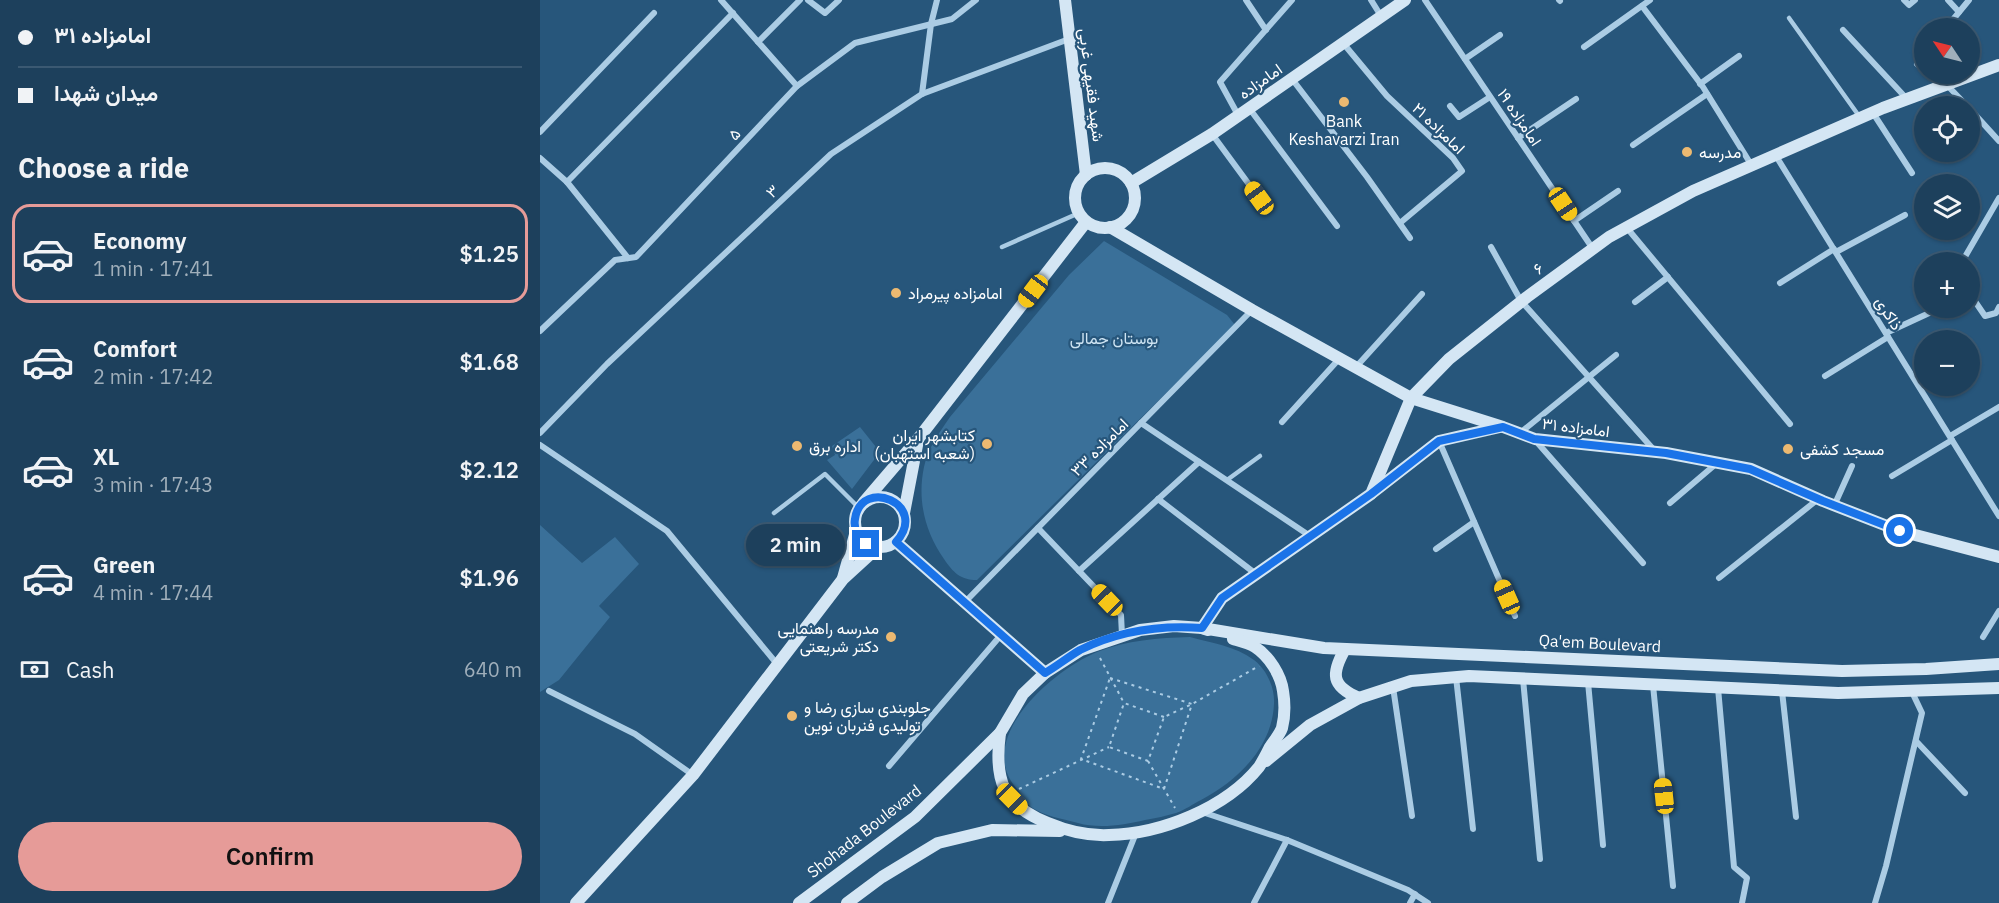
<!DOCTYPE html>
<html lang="en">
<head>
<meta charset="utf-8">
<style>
	:root { --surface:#1d405c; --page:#254762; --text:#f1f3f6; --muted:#a0afbb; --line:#3b5972; --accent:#e69b98 }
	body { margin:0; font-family:"IBM Plex Sans",Vazirmatn,sans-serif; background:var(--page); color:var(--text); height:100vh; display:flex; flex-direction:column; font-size:22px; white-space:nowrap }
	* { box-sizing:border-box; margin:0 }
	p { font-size:20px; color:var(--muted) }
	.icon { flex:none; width:33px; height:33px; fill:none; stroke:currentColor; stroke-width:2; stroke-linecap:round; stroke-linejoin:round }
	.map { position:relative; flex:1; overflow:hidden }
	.details { display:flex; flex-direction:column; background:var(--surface); width:540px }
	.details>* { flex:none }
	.banner { display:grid; align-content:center; height:132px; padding:0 18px; background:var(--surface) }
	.needle { width:39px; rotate:305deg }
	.tools { position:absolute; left:1374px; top:18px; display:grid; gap:12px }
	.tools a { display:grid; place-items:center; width:66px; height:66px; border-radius:50%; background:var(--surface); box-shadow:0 2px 4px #0004,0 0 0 2px var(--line); font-size:30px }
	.end { position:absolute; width:27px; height:27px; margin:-14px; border:8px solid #1a73e8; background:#fff; box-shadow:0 0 0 3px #fff }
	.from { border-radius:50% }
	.bubble { position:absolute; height:42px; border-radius:21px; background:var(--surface); box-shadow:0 2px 4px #0004,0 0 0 2px var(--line); font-size:20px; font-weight:600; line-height:42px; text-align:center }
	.car { position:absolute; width:18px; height:36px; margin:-18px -9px; border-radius:8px; box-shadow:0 0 4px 2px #0007; background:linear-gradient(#f5c518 24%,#345 0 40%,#f5c518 0 76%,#345 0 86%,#f5c518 0) }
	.banner b { display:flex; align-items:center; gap:21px; height:57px; font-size:22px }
	.banner b+b { border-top:2px solid var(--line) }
	.banner i { width:15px; height:15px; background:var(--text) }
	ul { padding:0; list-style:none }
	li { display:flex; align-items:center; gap:18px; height:99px; margin:0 12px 9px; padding:0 6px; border:3px solid transparent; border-radius:18px }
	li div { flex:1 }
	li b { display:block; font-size:22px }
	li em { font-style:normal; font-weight:600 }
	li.on { border-color:var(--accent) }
	li>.icon { width:54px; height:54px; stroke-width:1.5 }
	h2 { padding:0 18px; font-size:27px; line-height:72px }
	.pay { display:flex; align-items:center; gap:15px; height:66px; padding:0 18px; font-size:22px }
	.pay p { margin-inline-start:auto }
	.cta { display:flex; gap:12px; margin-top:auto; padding:12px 18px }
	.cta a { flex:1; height:69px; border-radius:36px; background:var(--accent); color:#111; font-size:24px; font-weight:600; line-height:69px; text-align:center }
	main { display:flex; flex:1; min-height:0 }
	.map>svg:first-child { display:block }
	.green { fill:#3a7099 }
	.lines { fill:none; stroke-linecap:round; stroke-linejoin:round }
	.path { stroke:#abcce4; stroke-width:2; stroke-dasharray:3 4.5; stroke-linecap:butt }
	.lane { stroke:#abcce4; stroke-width:4.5 }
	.street { stroke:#abcce4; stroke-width:6 }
	.secondary { stroke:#d4e6f4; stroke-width:12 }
	.route { stroke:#1a73e8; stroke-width:8 }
	.poi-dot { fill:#ecb971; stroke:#27567b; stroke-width:2 }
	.labels { text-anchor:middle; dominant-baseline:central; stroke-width:4.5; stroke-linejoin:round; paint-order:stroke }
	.street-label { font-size:16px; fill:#fff; stroke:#27567b }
	.poi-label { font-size:16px; fill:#fff; stroke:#27567b; text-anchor:start }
	.park-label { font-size:16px; fill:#cee4f3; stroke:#27567b }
</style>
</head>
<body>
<main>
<section class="details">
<div class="banner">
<b><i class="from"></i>امامزاده ۳۱</b>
<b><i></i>ميدان شهدا</b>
</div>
<h2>Choose a ride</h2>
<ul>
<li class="on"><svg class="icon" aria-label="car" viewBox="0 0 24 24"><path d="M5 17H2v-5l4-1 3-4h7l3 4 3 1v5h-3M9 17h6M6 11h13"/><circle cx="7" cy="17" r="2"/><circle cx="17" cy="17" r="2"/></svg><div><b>Economy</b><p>1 min · 17:41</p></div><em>$1.25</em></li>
<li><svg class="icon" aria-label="car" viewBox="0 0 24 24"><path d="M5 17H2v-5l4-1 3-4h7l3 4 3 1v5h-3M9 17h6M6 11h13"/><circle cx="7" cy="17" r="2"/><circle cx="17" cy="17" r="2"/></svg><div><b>Comfort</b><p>2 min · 17:42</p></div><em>$1.68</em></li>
<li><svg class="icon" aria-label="car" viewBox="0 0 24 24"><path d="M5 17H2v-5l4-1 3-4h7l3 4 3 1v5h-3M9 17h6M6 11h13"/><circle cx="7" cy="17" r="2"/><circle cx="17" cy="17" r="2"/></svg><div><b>XL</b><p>3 min · 17:43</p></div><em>$2.12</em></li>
<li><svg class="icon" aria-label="car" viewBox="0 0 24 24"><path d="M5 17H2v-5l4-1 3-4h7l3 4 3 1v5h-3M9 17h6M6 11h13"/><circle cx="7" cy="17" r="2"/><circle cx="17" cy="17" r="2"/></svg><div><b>Green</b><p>4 min · 17:44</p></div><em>$1.96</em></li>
</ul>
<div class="pay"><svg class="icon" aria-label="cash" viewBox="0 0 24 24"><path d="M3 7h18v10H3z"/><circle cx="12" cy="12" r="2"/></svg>Cash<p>640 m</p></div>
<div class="cta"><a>Confirm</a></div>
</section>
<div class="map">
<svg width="1459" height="903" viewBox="0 0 1459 903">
	<rect width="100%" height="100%" fill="#27567b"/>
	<g class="green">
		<path d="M 564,241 L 687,315 L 695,325 L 437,580 C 420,580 413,572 404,559 C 385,532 377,500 384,467 C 388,448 399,433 410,417 L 529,275 Z"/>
		<polygon points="320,427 340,452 312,489 287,460 295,455 292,446"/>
		<polygon points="0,525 42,563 75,537 99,564 59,606 70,617 19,680 0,692"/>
		<path d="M 650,637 C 672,643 695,646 714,660 C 727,670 735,688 734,704 C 732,748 697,781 661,800 C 653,804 645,810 636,813 C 626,816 616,818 605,820 C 584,825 559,829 538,823 C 523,819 504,816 491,807 C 485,803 482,795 477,789 C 433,739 513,670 557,652 C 587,640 618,638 650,637 Z"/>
	</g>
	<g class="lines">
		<g class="path">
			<polyline points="560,658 584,703"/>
			<polygon points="570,678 652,704 624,789 541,759"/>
			<polyline points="624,717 584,703 569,747 608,761 624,717 652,704 719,666"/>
			<polyline points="608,761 635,808"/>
			<polyline points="479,789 569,747"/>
		</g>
		<g class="lane">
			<polyline points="1249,18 1319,116"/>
			<polyline points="462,247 539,213"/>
			<polyline points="687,480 720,456"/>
			<polyline points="234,513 285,474 319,508"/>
		</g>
		<g class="street">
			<polyline points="181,0 257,86"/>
			<polyline points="268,0 285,13 299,0"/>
			<polyline points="706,0 726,30"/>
			<polyline points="831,0 841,16"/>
			<polyline points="885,0 1053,249"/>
			<polyline points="1019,0 1020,1"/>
			<polyline points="1364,0 1369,5 1375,0"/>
			<polyline points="1408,0 1419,12"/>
			<polyline points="1102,6 1163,87 1212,166"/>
			<polyline points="1406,28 1429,0"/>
			<polyline points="1303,30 1367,99"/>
			<polyline points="218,42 260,0"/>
			<polyline points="803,43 847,96 913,158 922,171 860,223"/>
			<polyline points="1044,47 1110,0"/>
			<polyline points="1384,55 1377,64 1384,69"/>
			<polyline points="925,59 960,35"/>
			<polyline points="1391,74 1406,84 1427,106"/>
			<polyline points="752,79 827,177 870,238"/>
			<polyline points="1160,84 1199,56"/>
			<polyline points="382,94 391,24 397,0"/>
			<polyline points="910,106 919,117 950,97"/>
			<polyline points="709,108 797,226"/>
			<polyline points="1430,109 1459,141"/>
			<polyline points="1333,113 1372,173"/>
			<polyline points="698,115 680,82 752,0"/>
			<polyline points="0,132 114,13"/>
			<polyline points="672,134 719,198"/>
			<polyline points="978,138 1036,99"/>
			<polyline points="1093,145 1167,94"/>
			<polyline points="1236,156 1459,516"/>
			<polyline points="0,158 27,182 88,258"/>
			<polyline points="27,182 193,13"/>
			<polyline points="1034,221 1078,191"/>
			<polyline points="1087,228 1250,424"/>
			<polyline points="951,247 981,301 1114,450"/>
			<polyline points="1296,252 1365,215"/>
			<polyline points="1422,262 1459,198"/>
			<polyline points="1240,283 1294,249"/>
			<polyline points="1430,294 1445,316 1456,313 1459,307"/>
			<polyline points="1095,302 1128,277"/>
			<polyline points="0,331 75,260 96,257 257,86 315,43 412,19 436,0"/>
			<polyline points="1346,333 1400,308"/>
			<polyline points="816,367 882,294"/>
			<polyline points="1285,376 1348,337"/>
			<polyline points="742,422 799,359"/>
			<polyline points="601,423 770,536"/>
			<polyline points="0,433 67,364 291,154 382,94 529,39"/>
			<polyline points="980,433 1076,355"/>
			<polyline points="1410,436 1459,407"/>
			<polyline points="995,440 1103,563"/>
			<polyline points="899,441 975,616"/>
			<polyline points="0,445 127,531 237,664"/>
			<polyline points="1352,476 1412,440"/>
			<polyline points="618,499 716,574"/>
			<polyline points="1130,503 1177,463"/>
			<polyline points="1294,506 1312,466"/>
			<polyline points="498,528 581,615 582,635"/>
			<polyline points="896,549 934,522"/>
			<polyline points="539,571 659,462"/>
			<polyline points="1179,578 1277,500"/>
			<polyline points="425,602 712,310"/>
			<polyline points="1443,637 1459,611"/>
			<polyline points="916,677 933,829"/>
			<polyline points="983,679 1000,859"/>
			<polyline points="1048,682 1063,845"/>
			<polyline points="1113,685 1133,886"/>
			<polyline points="853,687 872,816"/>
			<polyline points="1178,688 1194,867 1207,878 1202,903"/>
			<polyline points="9,691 95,734 153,775"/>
			<polyline points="1242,691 1256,817"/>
			<polyline points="1376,741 1425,793"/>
			<polyline points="349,766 461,635"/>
			<polyline points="662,812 747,840 868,890 888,903"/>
			<polyline points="568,903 596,833"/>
			<polyline points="714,903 747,840"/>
			<polyline points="870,903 875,894"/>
			<polyline points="1335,903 1346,866 1382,713 1372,692"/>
		</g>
		<g class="secondary">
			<polyline points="525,0 546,175"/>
			<polyline points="1459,65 1343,108 1153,191 1069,237 987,297 909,359 871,398 831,494 682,598 662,628 784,648 1302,671 1386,669 1459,664"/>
			<circle cx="565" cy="198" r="30"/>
			<polyline points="591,183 672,134 865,0"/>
			<polyline points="570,227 712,310 871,398 963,427 995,439 1126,453 1211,469 1283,501 1360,531 1459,557"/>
			<polyline points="832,493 899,441 960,427"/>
			<circle cx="340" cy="522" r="25"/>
			<polyline points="324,502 378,439 546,222"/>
			<polyline points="364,513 378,440"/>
			<polyline points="356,542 505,673"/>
			<polyline points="303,578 316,531"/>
			<path d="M 805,649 C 791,674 791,686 819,698"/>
			<path d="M 460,733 C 454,779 462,805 508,823 C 527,831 548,836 569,835 C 621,834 686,808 719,767 C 723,761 727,753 730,747 C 734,741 740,734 742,728 C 745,716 745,703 743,691 C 741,675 729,656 715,647 C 709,643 700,641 693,639"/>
			<polyline points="726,761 770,725 819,698 871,681 929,676 1298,693 1459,688"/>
			<polyline points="36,903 153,775 303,579 338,547"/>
			<polyline points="259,903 375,817 460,733 483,694 505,673 541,650 600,630 634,626 662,628 668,630"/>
			<polyline points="307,903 342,877 398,843 452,830 520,831"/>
		</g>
	</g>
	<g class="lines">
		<path class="route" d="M 326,544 C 319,537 313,530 315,519 C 321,476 390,504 356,542 L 505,673 C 517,666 528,657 540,650 C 578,631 620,625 662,628 L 682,598 L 831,494 L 899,441 L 963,427 L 994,439 L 1126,453 L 1210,469 L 1283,501 L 1360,531"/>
	</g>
	<g class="poi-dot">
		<circle cx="804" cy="102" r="6"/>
		<circle cx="1147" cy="152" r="6"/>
		<circle cx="356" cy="293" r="6"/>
		<circle cx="447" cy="444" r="6"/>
		<circle cx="257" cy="446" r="6"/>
		<circle cx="1248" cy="449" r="6"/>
		<circle cx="351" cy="637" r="6"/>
		<circle cx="252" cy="716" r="6"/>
	</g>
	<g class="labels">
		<g class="street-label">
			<text transform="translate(720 81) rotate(-35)">امامزاده</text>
			<text transform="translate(552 85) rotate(83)">شهید فقیهی غربی</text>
			<text transform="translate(980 117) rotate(56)">امامزاده ۱۹</text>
			<text transform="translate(899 128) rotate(44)">امامزاده ۲۱</text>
			<text transform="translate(194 134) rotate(-47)">۵</text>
			<text transform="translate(232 191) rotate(-43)">۳</text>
			<text transform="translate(998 268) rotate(-36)">۶</text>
			<text transform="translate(1349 313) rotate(58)">ذاکری</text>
			<text transform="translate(1036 427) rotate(7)">امامزاده ۳۱</text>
			<text transform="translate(559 447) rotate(-45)">امامزاده ۳۳</text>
			<text transform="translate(1060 643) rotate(3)">Qa'em Boulevard</text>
			<text transform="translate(324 831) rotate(-38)">Shohada Boulevard</text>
		</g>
		<g class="poi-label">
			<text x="804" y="121" text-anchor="middle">Bank<tspan x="804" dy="18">Keshavarzi Iran</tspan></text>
			<text x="1159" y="152">مدرسه</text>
			<text x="368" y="293">امامزاده پیرمراد</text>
			<text x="435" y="435" text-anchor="end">کتابشهر ایران<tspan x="435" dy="18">(شعبه استهبان)</tspan></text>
			<text x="269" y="446">اداره برق</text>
			<text x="1260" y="449">مسجد کشفی</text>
			<text x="339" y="628" text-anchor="end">مدرسه راهنمایی<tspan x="339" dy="18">دکتر شریعتی</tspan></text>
			<text x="264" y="707">جلوبندی سازی رضا و<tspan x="264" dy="18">تولیدی فنربان نوین</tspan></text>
		</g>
		<g class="park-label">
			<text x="574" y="338">بوستان جمالی</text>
		</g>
	</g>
</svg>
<div class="tools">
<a><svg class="needle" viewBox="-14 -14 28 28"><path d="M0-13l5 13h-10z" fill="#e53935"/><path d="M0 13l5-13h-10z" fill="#a0afbb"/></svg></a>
<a><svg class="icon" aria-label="locate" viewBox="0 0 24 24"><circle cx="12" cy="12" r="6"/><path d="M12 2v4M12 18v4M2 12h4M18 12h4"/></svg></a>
<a><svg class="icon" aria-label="layers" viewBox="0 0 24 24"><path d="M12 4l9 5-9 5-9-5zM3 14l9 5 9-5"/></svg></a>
<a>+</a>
<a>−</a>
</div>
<i class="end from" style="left:1360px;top:531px"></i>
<i class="end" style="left:326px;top:544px"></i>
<div class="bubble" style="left:206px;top:524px;width:99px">2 min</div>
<i class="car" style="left:719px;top:198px;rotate:324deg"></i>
<i class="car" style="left:1023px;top:204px;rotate:146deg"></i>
<i class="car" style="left:493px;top:291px;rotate:217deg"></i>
<i class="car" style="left:967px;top:597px;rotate:336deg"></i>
<i class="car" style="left:567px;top:600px;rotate:316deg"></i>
<i class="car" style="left:1124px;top:796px;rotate:354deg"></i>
<i class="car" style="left:472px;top:799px;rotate:135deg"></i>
</div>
</main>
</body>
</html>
